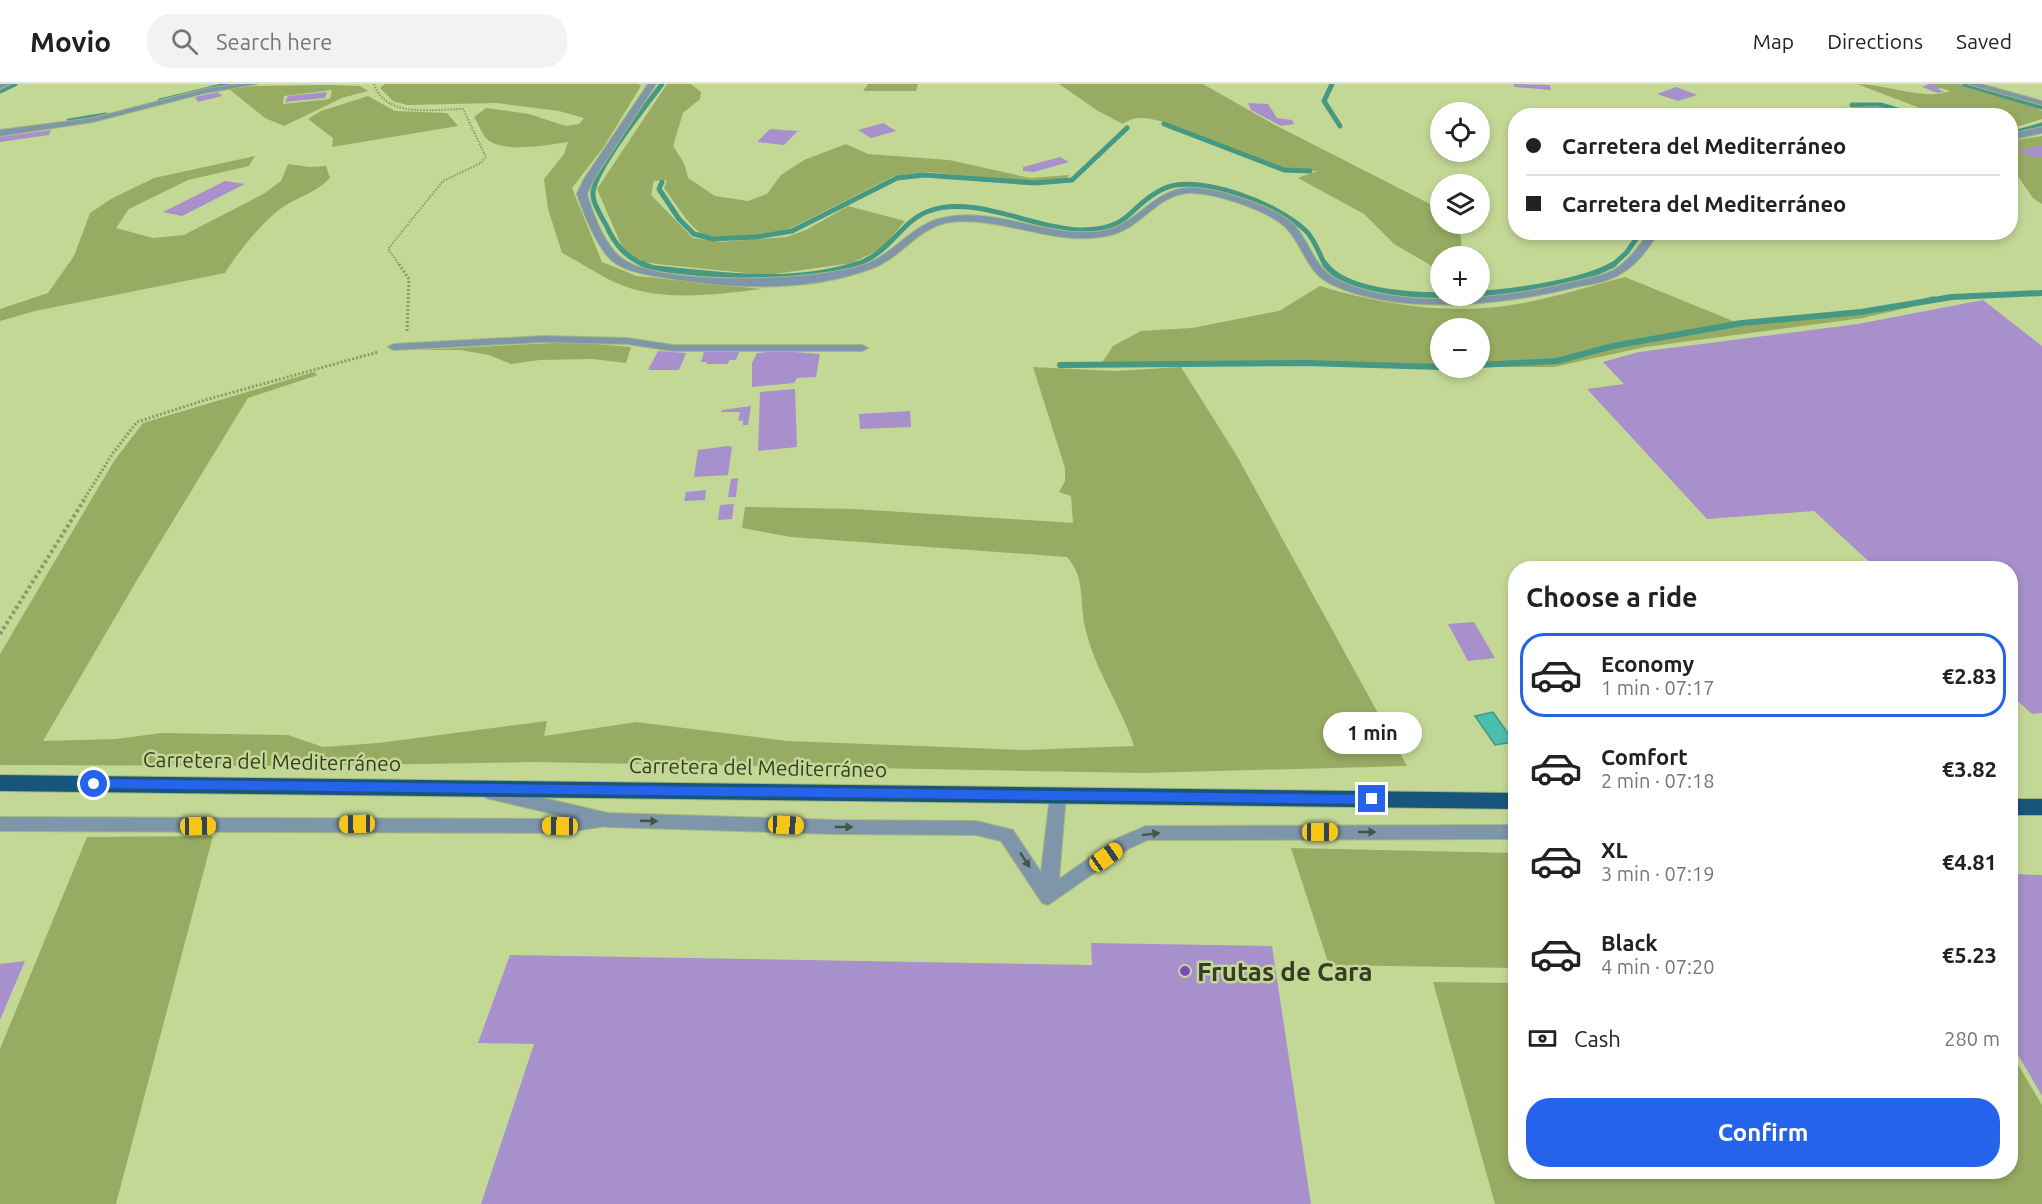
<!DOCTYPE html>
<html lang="en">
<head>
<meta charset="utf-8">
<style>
	:root { --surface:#fff; --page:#f2f2f2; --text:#222; --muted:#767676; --line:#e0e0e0; --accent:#2563eb }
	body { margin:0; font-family:Ubuntu,sans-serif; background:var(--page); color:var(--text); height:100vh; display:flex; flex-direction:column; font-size:22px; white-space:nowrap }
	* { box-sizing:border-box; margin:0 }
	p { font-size:20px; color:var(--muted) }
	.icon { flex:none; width:33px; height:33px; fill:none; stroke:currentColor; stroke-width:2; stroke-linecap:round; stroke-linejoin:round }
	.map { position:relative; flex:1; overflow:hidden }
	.drawer { position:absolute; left:1508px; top:477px; width:510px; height:618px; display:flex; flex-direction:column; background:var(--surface); border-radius:24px; box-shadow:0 3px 9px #0003 }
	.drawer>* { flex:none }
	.hud { position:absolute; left:1508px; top:24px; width:510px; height:132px; border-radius:24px; box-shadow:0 3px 9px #0003; display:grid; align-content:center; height:132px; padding:0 18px; background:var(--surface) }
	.controls { position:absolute; left:1430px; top:18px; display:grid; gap:12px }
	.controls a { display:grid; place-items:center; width:60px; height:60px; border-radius:50%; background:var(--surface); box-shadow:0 3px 9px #0003; font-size:30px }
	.end { position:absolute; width:27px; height:27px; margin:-14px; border:8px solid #2563eb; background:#fff; box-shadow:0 0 0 3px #fff }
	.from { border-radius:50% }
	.bubble { position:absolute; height:42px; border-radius:21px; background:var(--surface); box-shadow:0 3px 9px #0003; font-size:20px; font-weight:700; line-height:42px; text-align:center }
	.car { position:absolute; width:18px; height:36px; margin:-18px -9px; border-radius:8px; box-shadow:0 0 4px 2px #0007; background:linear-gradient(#f5c518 24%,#345 0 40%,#f5c518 0 76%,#345 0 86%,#f5c518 0) }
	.hud b { display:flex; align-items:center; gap:21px; height:57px; font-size:22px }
	.hud b+b { border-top:2px solid var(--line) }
	.hud i { width:15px; height:15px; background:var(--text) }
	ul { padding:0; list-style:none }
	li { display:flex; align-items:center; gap:18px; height:84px; margin:0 12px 9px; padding:0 6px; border:3px solid transparent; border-radius:24px }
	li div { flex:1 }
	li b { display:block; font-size:22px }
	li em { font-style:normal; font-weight:700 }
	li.on { border-color:var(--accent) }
	li>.icon { width:54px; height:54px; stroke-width:1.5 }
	h2 { padding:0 18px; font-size:27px; line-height:72px }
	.pay { display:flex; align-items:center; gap:15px; height:66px; padding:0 18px; font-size:22px }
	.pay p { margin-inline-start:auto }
	.primary-button { display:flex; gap:12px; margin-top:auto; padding:12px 18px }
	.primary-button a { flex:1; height:69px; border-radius:24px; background:var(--accent); color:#fff; font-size:24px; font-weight:700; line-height:69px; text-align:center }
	header { display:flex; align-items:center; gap:36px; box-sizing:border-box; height:84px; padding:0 30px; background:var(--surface); border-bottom:2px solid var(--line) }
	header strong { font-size:28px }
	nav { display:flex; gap:33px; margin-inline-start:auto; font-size:21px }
	.search { width:420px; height:54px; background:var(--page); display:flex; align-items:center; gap:15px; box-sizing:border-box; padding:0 21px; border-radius:24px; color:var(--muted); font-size:22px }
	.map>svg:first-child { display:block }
	.green { fill:#97ac62; fill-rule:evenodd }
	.water { fill:#4abfae; stroke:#449884; stroke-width:1.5 }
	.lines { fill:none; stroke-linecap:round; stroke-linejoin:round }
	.stream-far1 { stroke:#449884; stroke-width:5 }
	.stream { stroke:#449884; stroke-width:6 }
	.building { fill:#a790cb }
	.lane-casing { stroke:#a5b67d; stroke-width:2 }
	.street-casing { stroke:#a5b67d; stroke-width:2 }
	.highway-casing { stroke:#a5b67d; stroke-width:2 }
	.path-far2 { stroke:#8a9967; stroke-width:2; stroke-dasharray:1.5 1.5; stroke-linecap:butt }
	.path-far1 { stroke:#8a9967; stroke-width:3; stroke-dasharray:2 2; stroke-linecap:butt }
	.path { stroke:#8a9967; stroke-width:4; stroke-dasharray:3 3; stroke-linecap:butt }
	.lane { fill:#7e96aa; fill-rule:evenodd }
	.street { fill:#7e96aa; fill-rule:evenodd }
	.highway { fill:#18557d; fill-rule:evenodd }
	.oneway { fill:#485345 }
	.route { fill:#2563eb }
	.poi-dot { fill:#7f47be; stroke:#c4d896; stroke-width:2 }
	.labels { text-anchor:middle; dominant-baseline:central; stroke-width:5; stroke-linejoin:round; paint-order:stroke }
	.street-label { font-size:21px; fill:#363d23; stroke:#c4d896 }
	.near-poi-label { font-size:26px; font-weight:bold; fill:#363d23; stroke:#c4d896; text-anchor:start }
</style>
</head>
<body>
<header>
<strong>Movio</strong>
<div class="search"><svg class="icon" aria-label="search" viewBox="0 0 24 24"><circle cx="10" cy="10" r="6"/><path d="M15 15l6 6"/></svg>Search here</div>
<nav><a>Map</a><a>Directions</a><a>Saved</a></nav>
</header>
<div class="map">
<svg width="2042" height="1120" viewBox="0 0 2042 1120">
	<rect width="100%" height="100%" fill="#c4d896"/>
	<g class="green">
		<path d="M 385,0 L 638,0 L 641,2 L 603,64 L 572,104 L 602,178 L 637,192 L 762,205 C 719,210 666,218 624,202 C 602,194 582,179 562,169 L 548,125 L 544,95 L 564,70 L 568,58 C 547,61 501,70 486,54 C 481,48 478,39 474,33 L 486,24 L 529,30 L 566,42 L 579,40 L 584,34 L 559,27 L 497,19 L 407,21 L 393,17 L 380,4 Z"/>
		<path d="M 667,0 L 691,0 L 701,8 L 700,15 L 683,29 L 673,62 L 684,79 L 688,94 L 715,112 L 748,117 L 767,110 L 781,91 L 804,76 L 846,60 L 868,70 L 949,76 L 1030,94 L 1069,91 L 1067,94 L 1035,98 L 928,88 L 894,92 L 791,144 C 774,149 713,159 699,148 C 686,138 675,118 664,104 L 667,96 L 654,97 L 651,111 L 693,154 L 720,158 L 786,153 L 806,146 L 848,122 L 905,137 L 881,165 L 852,179 L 767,191 L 656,180 L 638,176 L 623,165 L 597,105 Z"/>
		<polygon points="868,0 918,0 916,7 863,7"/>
		<path d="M 1059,0 L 1203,0 L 1275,41 L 1438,124 L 1440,140 L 1459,140 L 1463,172 L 1440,172 L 1440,185 L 1437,185 L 1394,160 L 1364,130 L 1298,94 L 1317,87 L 1281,84 L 1163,38 C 1149,34 1135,31 1123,40 L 1098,27 Z"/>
		<path d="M 1857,0 C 1886,0 1925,17 1950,7 L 1928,0 L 1960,0 L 2035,23 L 2042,27 L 2042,35 L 2016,43 L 2010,40 L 2010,32 L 1938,31 Z"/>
		<path d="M 330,1 L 360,2 L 368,7 L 342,14 L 284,42 L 265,34 L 229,5 L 255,2 ZM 332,6 L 330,15 L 283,20 L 284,12 Z"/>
		<polygon points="368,12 395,27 447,29 458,42 332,63 333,54 308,35 321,27"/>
		<polygon points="2042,52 2042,61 2018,67 2042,72 2042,120 2033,114 2010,81 2010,57"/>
		<path d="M 255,72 L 249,82 L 188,96 L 129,125 L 116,144 L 153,154 L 184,151 L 265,109 L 281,97 L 288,80 L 310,83 L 326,82 L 330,94 C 317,108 301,112 286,121 C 265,134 238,168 225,189 L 35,227 L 0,237 L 0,225 L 48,209 L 74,172 L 90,129 L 111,115 L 154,94 Z"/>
		<path d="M 1625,193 L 1733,237 L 1869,229 L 1933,212 L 1946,215 L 1863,234 L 1645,263 L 1554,283 L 1479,283 L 1479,244 L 1440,244 L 1440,283 L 1319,277 L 1201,277 L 1101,280 L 1113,262 L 1141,247 L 1192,244 L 1279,227 L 1320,202 C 1372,218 1431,228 1485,224 C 1532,221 1579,205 1625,193 Z"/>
		<polygon points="572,258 631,263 626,279 592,275 540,276 511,280 489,271 460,266 418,266"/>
		<path d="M 1033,283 L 1115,287 L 1181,283 L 1237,372 L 1407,682 L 1143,689 L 535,678 L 301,682 L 0,681 L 0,570 L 114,377 L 143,339 L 314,288 L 318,291 L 248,314 L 137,496 L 43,657 L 116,655 L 161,649 L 288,651 L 323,663 L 378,659 L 547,637 L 544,652 L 636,638 L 787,657 L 1023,666 L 1134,662 C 1121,622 1094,585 1085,543 C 1079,517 1086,494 1067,473 L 791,453 L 742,444 L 745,423 L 855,425 L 1073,439 L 1071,412 L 1059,408 L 1065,397 L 1065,384 Z"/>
		<polygon points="213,752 116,1120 0,1120 0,965 87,753"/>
		<polygon points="1291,764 1515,769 1515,884 1329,881"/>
		<polygon points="1433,898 1515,899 1515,1088 2010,1088 2010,967 2042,1021 2042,1120 1495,1120"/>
	</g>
	<polygon class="water" points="1493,628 1514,658 1495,661 1475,632"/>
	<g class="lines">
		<g class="stream-far1">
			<polyline points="1332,0 1324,17 1340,42"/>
			<polyline points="1965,0 2042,23"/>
			<polyline points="0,7 15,0"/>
			<polyline points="160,17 230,0"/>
			<polyline points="1852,21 1881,21 1916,32"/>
			<polyline points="1843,26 1843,32"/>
			<polyline points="69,37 106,31"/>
			<polyline points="1164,40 1284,86 1310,87"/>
			<polyline points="2010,50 2042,41"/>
			<polyline points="1511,61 1515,63"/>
			<polyline points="662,98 659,105 679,135 694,150 713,155 756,153 792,147 897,94 924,91 1035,99 1072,96 1127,44"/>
			<path d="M 647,182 C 626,174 615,161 606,141 C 602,133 594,122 593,112 C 590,90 647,21 662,0"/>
			<path d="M 853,182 C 892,169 899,138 929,127 C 972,110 1035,145 1081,146 C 1133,146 1127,122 1163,105 C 1198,88 1280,121 1306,147 C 1316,157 1319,171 1326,182"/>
			<polyline points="1612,182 1627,168 1641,148"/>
		</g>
		<g class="stream">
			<path d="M 643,180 L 652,184 C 720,191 791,202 858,180"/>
			<path d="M 1325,180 C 1362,232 1565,210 1614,180"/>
			<polyline points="1060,281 1306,279 1440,283"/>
			<polyline points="1479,281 1557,277 1613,262 1742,239 1861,228 1952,213 2042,209"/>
		</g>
	</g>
	<g class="building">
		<polygon points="1514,0 1550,1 1551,6 1514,3"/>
		<polygon points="1929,0 1941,4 1938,5 1945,8 1938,9 1922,3"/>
		<polygon points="1676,3 1697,11 1678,17 1657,10"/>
		<polygon points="218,8 222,12 198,18 195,13"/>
		<polygon points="327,8 325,14 285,18 288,12"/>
		<polygon points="1248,19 1268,20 1277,34 1292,36 1294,40 1281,42 1251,26"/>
		<polygon points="883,39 896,47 871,54 858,46"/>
		<polygon points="770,45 798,47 784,61 757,58"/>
		<polygon points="51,46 49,51 0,58 0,53"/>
		<polygon points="2042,61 2042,72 2035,74 2017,67"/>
		<polygon points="1060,73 1069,78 1034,88 1023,87 1023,83"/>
		<polygon points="225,97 245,100 182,132 163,128"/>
		<polygon points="1983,216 2042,262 2042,629 2032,630 2010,610 2010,484 1876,484 1814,427 1707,435 1587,305 1624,300 1603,278 1639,268 1858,240"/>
		<polygon points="658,267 686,269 679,286 648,286"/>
		<polygon points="780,267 820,270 816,293 797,294 794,299 752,303 752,279 757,269"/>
		<polygon points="704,268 739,268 736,276 730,276 727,280 706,280 707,278 701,278"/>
		<polygon points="795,305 797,363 758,367 760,308"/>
		<polygon points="751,322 748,341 743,341 743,336 738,337 740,328 721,328 722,326"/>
		<polygon points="910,327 911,343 860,345 859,330"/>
		<polygon points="728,362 732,363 728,391 694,393 698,366"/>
		<polygon points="738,394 736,413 728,413 731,395"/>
		<polygon points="706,406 705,416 684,417 686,408"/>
		<polygon points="734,420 732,435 718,436 720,421"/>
		<polygon points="1474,538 1495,574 1468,577 1448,540"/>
		<polygon points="2010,790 2042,791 2042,1012 2010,957"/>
		<polygon points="1091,859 1272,862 1311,1120 481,1120 534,960 478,959 510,871 1092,881"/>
		<polygon points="25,877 0,936 0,880"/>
	</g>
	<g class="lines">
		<defs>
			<g id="lane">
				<polygon points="543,252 627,254 673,261 862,261 868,264 862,267 673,267 627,260 543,258 394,266 388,263 394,260"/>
				<polygon points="608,729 614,731 617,736 614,741 560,749 0,747 0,733 560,735"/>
			</g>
			<g id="street">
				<polygon points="0,0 10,0 0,5"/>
				<polygon points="237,0 257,0 205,9 93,38 0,52 0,46 93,34 205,5"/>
				<path d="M 648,0 L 656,0 L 594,95 L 587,110 C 593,130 604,159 620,173 C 656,204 822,197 866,180 C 895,169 912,141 942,134 C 996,122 1049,155 1102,147 C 1136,142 1152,107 1186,104 C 1212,101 1280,124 1296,143 C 1310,160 1315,184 1336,195 C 1401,228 1509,214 1577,197 C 1591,193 1605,192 1617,184 C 1630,175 1640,161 1649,148 L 1659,148 C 1649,163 1638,180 1622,189 C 1609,198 1591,200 1576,203 C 1505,221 1397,233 1329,199 C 1308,188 1303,164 1289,147 C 1273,127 1213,108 1188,109 C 1158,111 1142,142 1114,150 C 1061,166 1005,132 951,138 C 919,142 902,173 873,184 C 808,209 729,205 661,193 C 647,191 628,188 615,179 C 599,168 583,129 577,110 L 584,95 Z"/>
				<polygon points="1968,0 1981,0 2042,17 2042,21"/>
				<polygon points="1876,23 1906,30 1907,32 1891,32 1876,27 1848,32 1853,24"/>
				<polygon points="2042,43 2042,49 2010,56 2010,50"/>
				<polygon points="492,702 608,729 834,736 976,737 1013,746 1041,788 1050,711 1052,706 1058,704 1064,706 1066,711 1059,795 1118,754 1146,742 1515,741 1515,755 1148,756 1130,764 1048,821 1042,819 1001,757 976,751 834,750 608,743 486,714 484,709 486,704"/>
			</g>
			<g id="highway">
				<polygon points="0,691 1515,709 1515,725 0,707"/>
				<rect x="2010" y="715" width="32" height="16"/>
			</g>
		</defs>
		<use href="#lane" class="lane-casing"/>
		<use href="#street" class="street-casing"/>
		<use href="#highway" class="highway-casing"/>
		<path class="path-far2" d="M 374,0 C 386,35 433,25 463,25 L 486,73 L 481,79 L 443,97 L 388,165 L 400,182"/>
		<g class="path-far1">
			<polyline points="399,180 409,195 407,248"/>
			<polyline points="83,417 113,369 137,338 205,316 378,268"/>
		</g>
		<polyline class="path" points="0,550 84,416"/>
		<use href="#lane" class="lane"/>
		<use href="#street" class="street"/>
		<use href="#highway" class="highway"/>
	</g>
	<defs><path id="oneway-solid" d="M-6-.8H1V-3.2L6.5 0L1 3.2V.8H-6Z" transform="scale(1.5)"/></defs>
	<g class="oneway">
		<use href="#oneway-solid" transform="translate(649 737) rotate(2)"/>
		<use href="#oneway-solid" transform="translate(844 743)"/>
		<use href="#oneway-solid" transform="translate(1367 748)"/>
		<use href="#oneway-solid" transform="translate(1151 750) rotate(-7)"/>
		<use href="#oneway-solid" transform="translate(1025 776) rotate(57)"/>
	</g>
	<polygon class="route" points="94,695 1372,711 1377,715 1372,720 94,704 88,700"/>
	<circle class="poi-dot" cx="1185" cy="887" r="6"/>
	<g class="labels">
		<g class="street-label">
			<text transform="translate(272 677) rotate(1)">Carretera del Mediterráneo</text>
			<text transform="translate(758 683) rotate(1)">Carretera del Mediterráneo</text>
		</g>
		<g class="near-poi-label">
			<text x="1197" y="887">Frutas de Cara</text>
		</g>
	</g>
</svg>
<div class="controls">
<a><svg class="icon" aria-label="locate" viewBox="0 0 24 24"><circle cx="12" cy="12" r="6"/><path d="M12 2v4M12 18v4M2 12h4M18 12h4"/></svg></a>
<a><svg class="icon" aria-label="layers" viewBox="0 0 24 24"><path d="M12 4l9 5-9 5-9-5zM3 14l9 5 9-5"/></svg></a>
<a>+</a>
<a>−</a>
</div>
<i class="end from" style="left:94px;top:700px"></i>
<i class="end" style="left:1372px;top:715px"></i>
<div class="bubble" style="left:1323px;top:628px;width:99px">1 min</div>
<i class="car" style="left:357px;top:740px;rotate:269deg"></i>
<i class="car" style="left:786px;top:741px;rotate:93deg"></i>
<i class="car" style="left:198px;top:742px;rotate:89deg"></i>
<i class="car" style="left:560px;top:742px;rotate:271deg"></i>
<i class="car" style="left:1320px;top:748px;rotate:90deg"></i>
<i class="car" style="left:1106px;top:773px;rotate:55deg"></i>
<div class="hud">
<b><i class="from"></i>Carretera del Mediterráneo</b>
<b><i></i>Carretera del Mediterráneo</b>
</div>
<section class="drawer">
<h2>Choose a ride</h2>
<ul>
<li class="on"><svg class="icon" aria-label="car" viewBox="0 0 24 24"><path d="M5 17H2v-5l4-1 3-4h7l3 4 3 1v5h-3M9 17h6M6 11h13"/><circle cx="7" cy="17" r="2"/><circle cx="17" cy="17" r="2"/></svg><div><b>Economy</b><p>1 min · 07:17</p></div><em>€2.83</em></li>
<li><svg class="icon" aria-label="car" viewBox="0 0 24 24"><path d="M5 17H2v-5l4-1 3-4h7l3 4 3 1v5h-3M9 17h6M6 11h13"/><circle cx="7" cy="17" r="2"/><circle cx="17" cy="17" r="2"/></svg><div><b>Comfort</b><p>2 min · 07:18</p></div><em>€3.82</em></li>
<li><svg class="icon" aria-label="car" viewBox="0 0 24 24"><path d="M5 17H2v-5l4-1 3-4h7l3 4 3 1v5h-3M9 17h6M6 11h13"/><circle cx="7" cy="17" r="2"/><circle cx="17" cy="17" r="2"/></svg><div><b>XL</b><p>3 min · 07:19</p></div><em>€4.81</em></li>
<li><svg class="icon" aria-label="car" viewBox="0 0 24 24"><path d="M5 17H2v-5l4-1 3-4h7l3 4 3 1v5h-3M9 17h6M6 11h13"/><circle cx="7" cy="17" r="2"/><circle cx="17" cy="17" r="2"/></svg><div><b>Black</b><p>4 min · 07:20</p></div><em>€5.23</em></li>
</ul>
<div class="pay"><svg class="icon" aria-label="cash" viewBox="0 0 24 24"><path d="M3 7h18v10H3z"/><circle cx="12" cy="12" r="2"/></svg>Cash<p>280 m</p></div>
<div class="primary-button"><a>Confirm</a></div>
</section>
</div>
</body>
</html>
